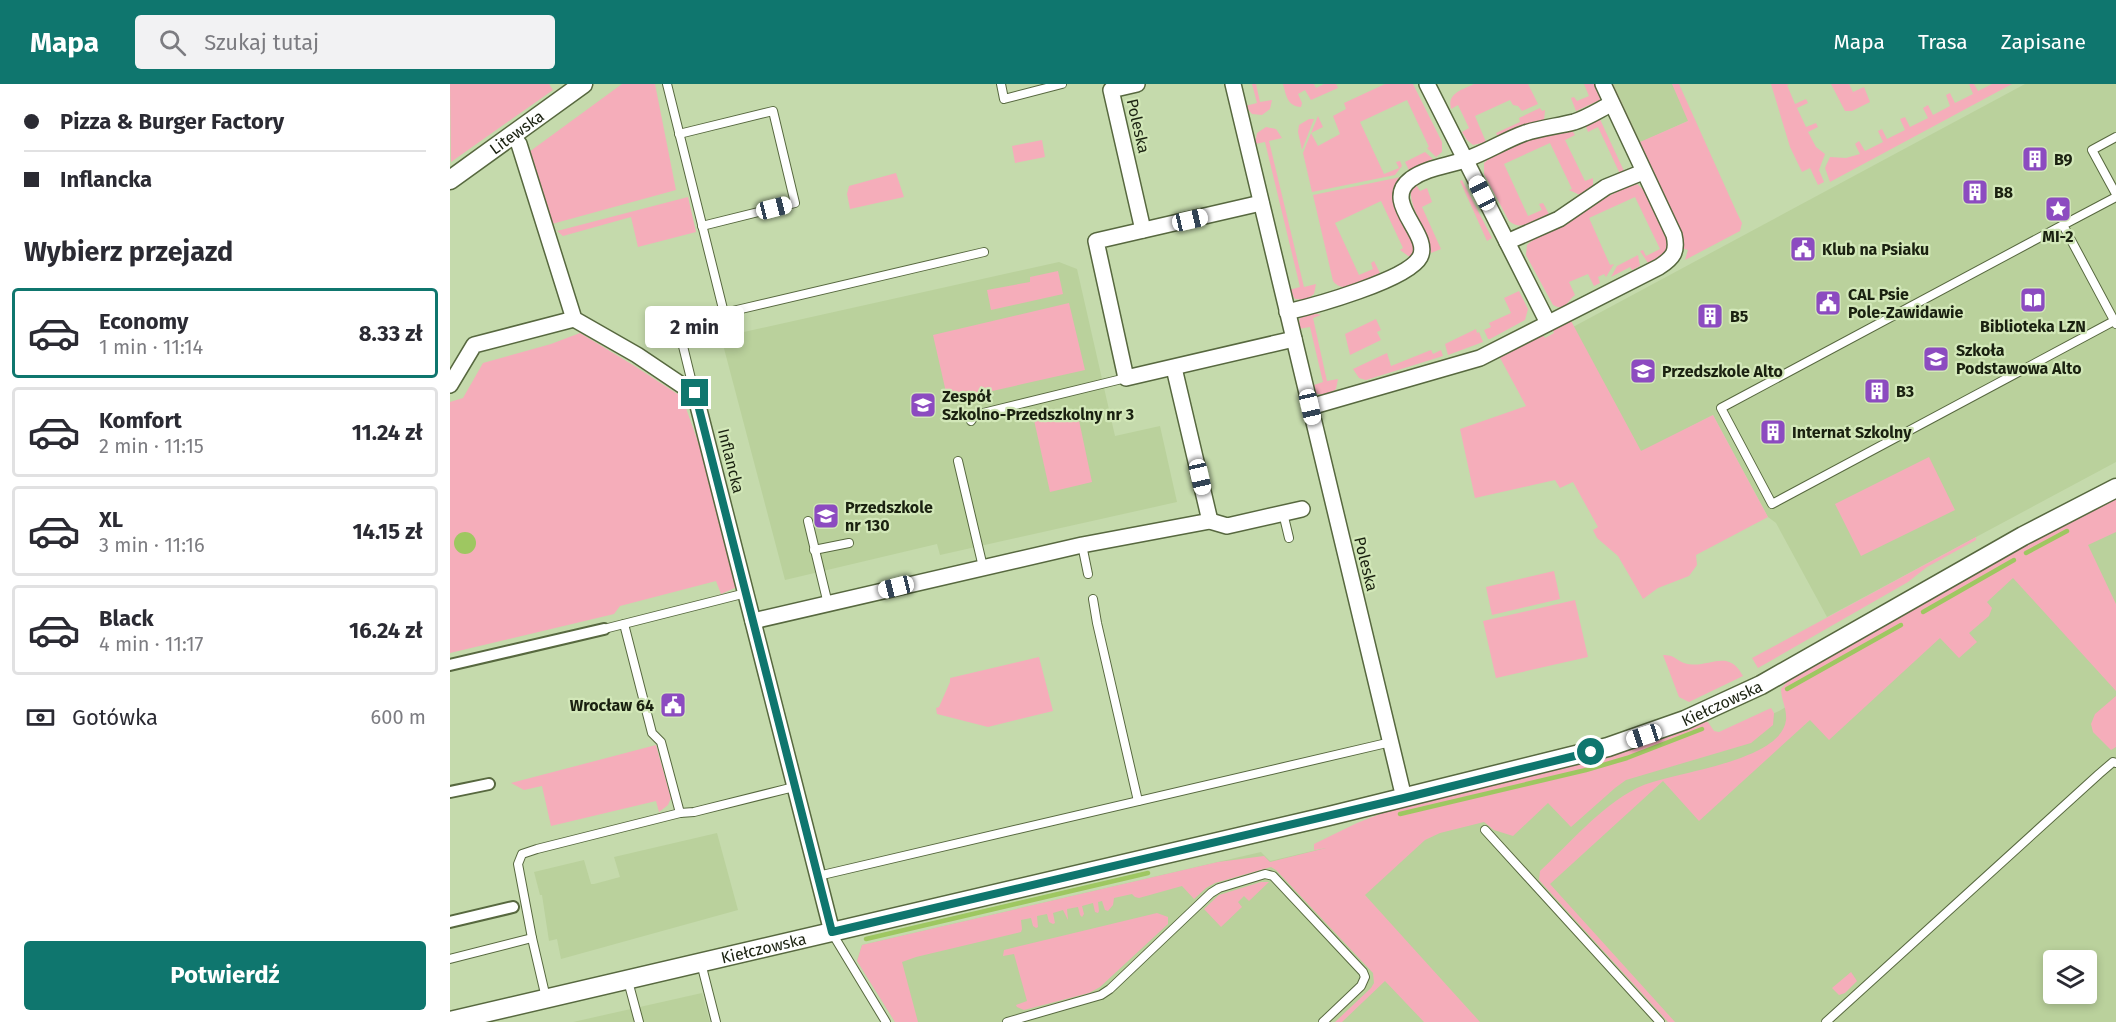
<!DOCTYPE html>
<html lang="pl">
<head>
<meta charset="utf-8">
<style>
	:root { --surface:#fff; --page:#f2f2f3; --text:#2b2b33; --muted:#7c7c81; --line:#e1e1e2; --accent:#0f766e }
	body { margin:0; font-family:"Fira Sans",sans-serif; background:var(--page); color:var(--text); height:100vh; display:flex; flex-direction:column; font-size:22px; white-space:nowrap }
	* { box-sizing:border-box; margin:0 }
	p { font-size:20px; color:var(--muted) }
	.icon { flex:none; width:33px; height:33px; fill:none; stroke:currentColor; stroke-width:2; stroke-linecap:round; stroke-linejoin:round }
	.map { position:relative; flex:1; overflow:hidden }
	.sheet { display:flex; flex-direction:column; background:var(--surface); width:450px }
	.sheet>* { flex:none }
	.banner { display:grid; align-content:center; height:132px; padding:0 24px; background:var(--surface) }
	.controls { position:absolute; left:1593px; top:866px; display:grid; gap:12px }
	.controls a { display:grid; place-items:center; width:54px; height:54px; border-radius:6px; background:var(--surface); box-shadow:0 3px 9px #0003; font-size:30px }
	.end { position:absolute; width:27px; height:27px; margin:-14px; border:8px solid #0f766e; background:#fff; box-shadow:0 0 0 3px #fff }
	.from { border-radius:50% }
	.bubble { position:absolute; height:42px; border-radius:6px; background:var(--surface); box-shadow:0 3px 9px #0003; font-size:20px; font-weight:700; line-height:42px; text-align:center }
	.car { position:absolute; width:18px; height:36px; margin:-18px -9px; border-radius:8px; box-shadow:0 0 4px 2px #0007; background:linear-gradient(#fff 24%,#345 0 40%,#fff 0 76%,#345 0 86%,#fff 0) }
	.banner b { display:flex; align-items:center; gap:21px; height:57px; font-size:22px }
	.banner b+b { border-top:2px solid var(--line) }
	.banner i { width:15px; height:15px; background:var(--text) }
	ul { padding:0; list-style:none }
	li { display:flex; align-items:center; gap:18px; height:90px; margin:0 12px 9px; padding:0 12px; border:3px solid var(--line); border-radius:6px }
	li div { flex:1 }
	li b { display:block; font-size:22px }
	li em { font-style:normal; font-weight:700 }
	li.current { border-color:var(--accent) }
	li>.icon { width:54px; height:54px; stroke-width:1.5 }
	h2 { padding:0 24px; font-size:27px; line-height:72px }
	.pay { display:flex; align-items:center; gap:15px; height:66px; padding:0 24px; font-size:22px }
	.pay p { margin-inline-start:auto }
	.button { display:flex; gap:12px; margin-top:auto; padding:12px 24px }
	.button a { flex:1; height:69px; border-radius:6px; background:var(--accent); color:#fff; font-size:24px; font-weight:700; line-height:69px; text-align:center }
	header { display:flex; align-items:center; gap:36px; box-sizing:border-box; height:84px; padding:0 30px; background:var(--accent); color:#fff }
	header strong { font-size:28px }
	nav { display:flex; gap:33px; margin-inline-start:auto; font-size:21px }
	.search { width:420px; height:54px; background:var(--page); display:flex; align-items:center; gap:15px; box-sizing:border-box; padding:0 21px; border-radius:6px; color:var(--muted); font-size:22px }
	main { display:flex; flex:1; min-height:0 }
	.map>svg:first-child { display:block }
	.built { fill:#bad19c; fill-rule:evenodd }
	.green { fill:#f5adba }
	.water { fill:#9ec761 }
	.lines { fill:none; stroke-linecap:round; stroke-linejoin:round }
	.stream { stroke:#9ec761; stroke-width:4.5 }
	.service-casing { stroke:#57683f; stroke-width:10 }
	.pedestrian-casing { stroke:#57683f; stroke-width:14 }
	.minor-casing { stroke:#57683f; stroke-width:18 }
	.tertiary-casing { stroke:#57683f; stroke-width:21 }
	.service { stroke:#fff; stroke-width:8 }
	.pedestrian { stroke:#fff; stroke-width:10 }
	.minor { stroke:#fff; stroke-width:15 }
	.tertiary { stroke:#fff; stroke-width:18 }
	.route { stroke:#0f766e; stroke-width:8 }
	.labels { text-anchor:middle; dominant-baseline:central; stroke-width:4.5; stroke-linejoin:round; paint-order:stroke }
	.street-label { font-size:16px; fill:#1a2110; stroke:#d2e7b8 }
	.poi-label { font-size:16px; font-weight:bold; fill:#1a2110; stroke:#d2e7b8; text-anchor:start }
</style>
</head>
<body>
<header>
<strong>Mapa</strong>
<div class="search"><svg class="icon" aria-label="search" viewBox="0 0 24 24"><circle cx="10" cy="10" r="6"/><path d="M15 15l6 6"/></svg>Szukaj tutaj</div>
<nav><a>Mapa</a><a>Trasa</a><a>Zapisane</a></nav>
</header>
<main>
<section class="sheet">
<div class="banner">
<b><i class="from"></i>Pizza &amp; Burger Factory</b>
<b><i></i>Inflancka</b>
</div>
<h2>Wybierz przejazd</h2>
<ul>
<li class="current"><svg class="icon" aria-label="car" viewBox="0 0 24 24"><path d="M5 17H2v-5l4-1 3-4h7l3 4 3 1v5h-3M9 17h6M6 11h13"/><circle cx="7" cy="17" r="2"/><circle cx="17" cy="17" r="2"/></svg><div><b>Economy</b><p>1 min · 11:14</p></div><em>8.33 zł</em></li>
<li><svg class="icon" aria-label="car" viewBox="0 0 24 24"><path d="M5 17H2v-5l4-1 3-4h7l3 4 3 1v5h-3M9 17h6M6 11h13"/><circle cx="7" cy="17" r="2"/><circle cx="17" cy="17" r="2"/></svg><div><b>Komfort</b><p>2 min · 11:15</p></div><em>11.24 zł</em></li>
<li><svg class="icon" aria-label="car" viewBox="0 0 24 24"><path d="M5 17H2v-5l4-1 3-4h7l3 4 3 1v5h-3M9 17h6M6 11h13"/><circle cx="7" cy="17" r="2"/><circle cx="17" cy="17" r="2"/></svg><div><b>XL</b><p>3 min · 11:16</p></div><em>14.15 zł</em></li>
<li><svg class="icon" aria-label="car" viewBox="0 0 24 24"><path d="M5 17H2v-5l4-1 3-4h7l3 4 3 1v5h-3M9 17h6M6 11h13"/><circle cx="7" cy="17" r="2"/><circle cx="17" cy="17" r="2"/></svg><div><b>Black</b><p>4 min · 11:17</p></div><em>16.24 zł</em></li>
</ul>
<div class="pay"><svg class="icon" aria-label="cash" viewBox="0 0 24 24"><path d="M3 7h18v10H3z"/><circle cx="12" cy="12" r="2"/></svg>Gotówka<p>600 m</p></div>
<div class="button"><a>Potwierdź</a></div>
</section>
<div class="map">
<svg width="1666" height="938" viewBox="0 0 1666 938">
	<rect width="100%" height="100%" fill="#c5daac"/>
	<g class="built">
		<polygon points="1162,0 1223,0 1240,36 1189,59"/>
		<polygon points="1575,0 1666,0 1666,378 1377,533 1326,439 1318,433 1263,331 1191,368 1123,243"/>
		<polygon points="609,178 627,185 665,352 710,342 727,418 490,471 487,460 335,496 271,253"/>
		<path d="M 1666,432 L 1666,938 L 445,938 L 407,877 L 412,861 L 811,768 L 820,777 L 1147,700 L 1261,658 L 1329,627 ZM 1604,876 L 1636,876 L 1636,909 L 1604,909 Z"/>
		<polygon points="267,749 288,826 111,875 107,855 99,857 92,811 90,811 84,788 134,776 141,800 144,800 170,793 164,773"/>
		<polygon points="252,909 260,938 123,938"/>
	</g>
	<g class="green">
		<polygon points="0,0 99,0 103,6 1,78"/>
		<polygon points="172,0 205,0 226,106 102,140 79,68"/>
		<polygon points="802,0 806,0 810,18 822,16 820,25 812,31 802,30 795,22 807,19"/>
		<path d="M 833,0 L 864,0 L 866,4 L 874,0 L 886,0 L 888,4 L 861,16 L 855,6 L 848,10 L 852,19 L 851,23 C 837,22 836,11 833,0 Z"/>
		<polygon points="935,0 963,0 992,58 992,68 986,73 977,64 979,63 957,16 910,38 934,90 949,84 946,78 950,77 952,82 945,91 862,108 853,69 868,32 873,43 861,49 868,62 890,50 883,32 896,25 894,19"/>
		<path d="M 1024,0 L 1078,0 L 1088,20 L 1072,27 L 1068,22 L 1063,21 L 1060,16 L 1025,32 L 1036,58 L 1023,61 L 1017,56 L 1012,48 L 1019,44 L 1008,21 L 1001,25 C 997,9 1012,6 1024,0 Z"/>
		<polygon points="1134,0 1145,0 1152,15 1126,27 1121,14 1124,13 1127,17 1139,12"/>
		<polygon points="1160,0 1163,0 1190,58 1238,37 1222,0 1229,0 1287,129 1292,139 1290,147 1235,176 1238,166 1231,164"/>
		<polygon points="1321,0 1339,0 1337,1 1345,20 1356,15 1358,19 1347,24 1356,43 1366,39 1368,43 1358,48 1366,63 1375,70 1369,86 1374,98 1368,101 1360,84 1352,88 1340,63"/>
		<polygon points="1381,0 1399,0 1403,8 1414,3 1420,18 1402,27 1395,27"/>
		<polygon points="1519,0 1524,0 1528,7 1542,0 1562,0 1380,98 1375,84 1380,73 1396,74 1410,70 1405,60 1409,57 1415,67 1433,58 1428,47 1432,45 1437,55 1455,46 1450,35 1455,33 1460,43 1478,34 1473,24 1478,21 1483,31 1500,22 1496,11 1500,9 1505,19 1523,10"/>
		<polygon points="1090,24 1092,27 1095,26 1094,37 1073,41 1048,53 1046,49 1070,38 1069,34"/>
		<polygon points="1148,31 1174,87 1186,82 1171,92 1148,43 1138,48 1135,40"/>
		<polygon points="859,35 864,35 852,66 848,48 849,41"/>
		<polygon points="816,43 826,45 832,54 819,57 854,203 866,200 864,210 856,216 845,215 839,206 850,203 815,58 805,60 807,49"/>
		<path d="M 1121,45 L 1125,51 L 1115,56 L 1135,97 L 1143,94 L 1143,102 L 1130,111 L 1119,106 L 1122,105 L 1100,59 L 1054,80 L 1078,132 L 1092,126 L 1089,120 L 1093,119 L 1099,130 C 1085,136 1072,148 1059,137 L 1034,90 L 1034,79 L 1040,74 L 1060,65 L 1059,61 L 1078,54 Z"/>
		<polygon points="592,56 595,73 565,79 562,62"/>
		<polygon points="975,68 983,75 959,86 955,78"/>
		<polygon points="446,89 454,113 400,125 397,110 399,102"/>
		<path d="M 951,93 C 928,125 975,151 961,174 L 950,166 L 953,164 L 931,117 L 885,139 L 909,191 L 923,185 L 921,179 L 924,177 L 930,189 C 916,195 894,212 883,197 L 863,111 Z"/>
		<polygon points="1012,96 1042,154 1037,157 1010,97"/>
		<path d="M 1187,100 L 1196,108 L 1218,155 C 1220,170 1209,173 1198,179 L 1190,167 L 1193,166 L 1196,172 L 1210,165 L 1185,113 L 1139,134 L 1160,181 L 1164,180 L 1156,193 L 1154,190 L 1148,193 L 1150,199 L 1144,202 L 1138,190 L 1119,198 L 1125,211 C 1117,217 1116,228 1103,221 L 1076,171 L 1077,161 C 1087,151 1102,148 1114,141 C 1138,126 1159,108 1187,100 Z"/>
		<path d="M 966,101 L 970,107 L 977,104 L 982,118 L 972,123 L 991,165 L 981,169 C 979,149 959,125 961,106 Z"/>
		<polygon points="238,113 246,148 188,163 181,133 113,152 107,147"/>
		<polygon points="1188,171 1190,182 1182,186 1180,183 1161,193 1167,182"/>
		<polygon points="608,187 613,210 541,226 537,206 580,198 580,193"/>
		<polygon points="1069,207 1078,225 1075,236 1040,255 1038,255 1034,246 1041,243 1039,239 1061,229 1054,214"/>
		<polygon points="619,219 635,286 498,317 483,251"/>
		<polygon points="860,228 871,231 863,234 877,297 888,295 886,305 878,311 867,310 861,302 873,298 860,243 848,245 850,234"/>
		<polygon points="926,235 931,246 927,248 931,256 900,271 895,250"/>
		<polygon points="1120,235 1191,367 1263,331 1318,433 1246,471 1247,481 1239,492 1208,504 1193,515 1168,472 1147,454 1143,446 1148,443 1123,398 1110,404 1105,396 1025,414 1010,345 1076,322 1049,272 1092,250 1095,254 1104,249 1102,245"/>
		<polygon points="1026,245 1027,249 1029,248 1033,258 998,271 995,260"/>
		<polygon points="130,249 183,281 232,313 258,386 287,503 271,510 266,497 170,522 164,530 0,569 0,318 13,314 33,279 101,260"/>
		<polygon points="981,266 983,270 991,266 993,272 916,296 909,294 903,285 937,269 941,282"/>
		<polygon points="627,327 642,398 600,408 584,336"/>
		<polygon points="1479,373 1505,426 1411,472 1385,420"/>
		<path d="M 1666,415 L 1666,448 L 1638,461 L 1666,520 L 1666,607 L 1563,494 L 1537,518 L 1542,524 L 1539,532 L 1519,549 L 1527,558 L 1509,574 L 1490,554 L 1379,656 L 1360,636 L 1249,737 L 1213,697 L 1100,800 L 1225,938 L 1218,938 L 1089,796 L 1090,787 C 1120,759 1150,723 1187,704 C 1219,688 1331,679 1336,636 C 1337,625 1331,615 1331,605 L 1340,594 L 1607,441 Z"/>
		<polygon points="1526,453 1526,456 1477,483 1458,498 1308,584 1302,574"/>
		<polygon points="1104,487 1110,515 1042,531 1036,503"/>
		<polygon points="1125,516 1138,573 1046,594 1033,537"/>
		<path d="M 1213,571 C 1225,571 1224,575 1234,579 C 1250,584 1263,575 1276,577 C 1285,579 1289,585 1293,592 L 1239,618 L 1229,613 Z"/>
		<polygon points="589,573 603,627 538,643 487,630 486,624 489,623 500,598 500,594"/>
		<polygon points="1666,612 1666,663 1661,666 1643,648 1641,640 1645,630"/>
		<polygon points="1321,624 1324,629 1323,641 1301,659 1176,696 1165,704 1121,743 1098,719 1063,752 1044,746 1034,738 990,749 975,756 915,811 1030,938 974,938 935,897 892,938 885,938 921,904 924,899 923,889 826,786 821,783 765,799 756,804 744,815 732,802 689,814 685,813 682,810 664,814 663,821 658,827 655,826 652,817 648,818 649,827 648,829 645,828 643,819 632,822 634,830 632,833 630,831 628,823 617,825 618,836 613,826 603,829 605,839 603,840 599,838 597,830 587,832 588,843 586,844 583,842 581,834 571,836 572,845 571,848 466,873 452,878 468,938 445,938 407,877 412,861 768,778 814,772 820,778 876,764 864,766 864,760 907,739 935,728 1100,687 1171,667 1253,637 1258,638 1264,647 1269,648"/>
		<polygon points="206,661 221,714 218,721 209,728 206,717 101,742 92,702 74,706 61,699"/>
		<polygon points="811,798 819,798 799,817 794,812 788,818 792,823 771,843 754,825 769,811"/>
		<polygon points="707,829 718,833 718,840 650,903 639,909 574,926 567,923 566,921 577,917 564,870 553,872 554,866"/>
		<polygon points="1401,888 1407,897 1395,909 1389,911 1382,904"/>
	</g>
	<circle class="water" cx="15" cy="459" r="11"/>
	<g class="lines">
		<g class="stream">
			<polyline points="1576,469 1617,447"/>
			<polyline points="1473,528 1564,476"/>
			<polyline points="1337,605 1451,541"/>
			<polyline points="950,730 1136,686 1177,674 1252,645"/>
			<polyline points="416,855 698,789"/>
		</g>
		<defs>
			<g id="service">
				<path d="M 217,0 L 274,229 C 254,234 238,233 231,254 L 244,307"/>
				<polyline points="551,0 554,15 612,0"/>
				<polyline points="229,50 323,27 345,119 252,142"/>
				<polyline points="1666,53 1642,66 1666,110"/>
				<polyline points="1666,113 1613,141 1666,240"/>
				<polyline points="1613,141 1271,324 1322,420 1664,237"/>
				<polyline points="274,229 534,168"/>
				<polyline points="521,337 525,331 676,294"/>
				<polyline points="508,377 533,483"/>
				<polyline points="833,429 839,454"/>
				<polyline points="358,437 378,520"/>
				<polyline points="632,461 638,490"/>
				<polyline points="364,466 399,459"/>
				<polyline points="643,515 647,539 688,717"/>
				<polyline points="174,540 202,649 211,658 230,729"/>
				<polyline points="154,545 296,509"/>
				<polyline points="1035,746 1210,938"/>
				<polyline points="368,792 941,658"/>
				<polyline points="382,849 436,938"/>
				<polyline points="0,875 82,854"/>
				<polyline points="251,879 266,938"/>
				<polyline points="178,897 189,938"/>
				<polyline points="96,914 82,854 68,780 72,770 87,765 230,729 244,728 344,703"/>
				<polyline points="557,938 651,911 660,905 761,809 769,804 815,790 823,792 913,888 915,893 911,902 873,938"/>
				<polyline points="1376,938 1649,690 1663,678 1666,679"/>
			</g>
			<g id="pedestrian">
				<polyline points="0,581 154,545"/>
				<polyline points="0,708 39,700"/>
				<polyline points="0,838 63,823"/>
			</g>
			<g id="minor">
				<polyline points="687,0 661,6 693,146"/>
				<polyline points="783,0 954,714"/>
				<polyline points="977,0 1098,239"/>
				<polyline points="62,51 69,60 124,235 187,271 245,310 382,848"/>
				<polyline points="811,119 646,157 676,294 844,255"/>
				<polyline points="1057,158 1109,135 1156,103 1193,88"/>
				<path d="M 837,228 C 863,222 958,196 970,173 C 982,150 930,118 961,95 C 978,83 999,82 1017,75 C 1037,68 1055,56 1075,49 C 1091,44 1108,42 1124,38 C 1137,34 1149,26 1161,20"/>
				<polyline points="724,284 760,437"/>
				<polyline points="0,301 24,261 124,235"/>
				<path d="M 860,323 L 1030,274 L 1209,183 C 1223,174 1228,168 1224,151 L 1153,0"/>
				<polyline points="303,537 632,461 760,437 777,442 852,425"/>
			</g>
			<g id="tertiary">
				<path id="s1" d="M 0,96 L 133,0"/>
				<path id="s2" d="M 0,937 L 879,732 L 1158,663 L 1235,636 L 1311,601 L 1573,452 L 1666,404"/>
			</g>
		</defs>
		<use href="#service" class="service-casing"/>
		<use href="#pedestrian" class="pedestrian-casing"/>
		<use href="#minor" class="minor-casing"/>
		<use href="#tertiary" class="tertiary-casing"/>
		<use href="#service" class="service"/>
		<use href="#pedestrian" class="pedestrian"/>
		<use href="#minor" class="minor"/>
		<use href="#tertiary" class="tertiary"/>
	</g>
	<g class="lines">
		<polyline class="route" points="245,309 382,848 954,714 1141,668"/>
	</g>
	<defs>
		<symbol id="building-square" viewBox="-11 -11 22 22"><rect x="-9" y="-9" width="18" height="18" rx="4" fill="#8c4bc0" stroke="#d2e7b8"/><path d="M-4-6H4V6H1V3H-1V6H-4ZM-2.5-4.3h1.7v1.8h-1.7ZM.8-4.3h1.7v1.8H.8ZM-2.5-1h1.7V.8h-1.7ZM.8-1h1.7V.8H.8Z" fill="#fff"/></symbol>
		<symbol id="sight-square" viewBox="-11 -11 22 22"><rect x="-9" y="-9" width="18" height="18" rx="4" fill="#8c4bc0" stroke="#d2e7b8"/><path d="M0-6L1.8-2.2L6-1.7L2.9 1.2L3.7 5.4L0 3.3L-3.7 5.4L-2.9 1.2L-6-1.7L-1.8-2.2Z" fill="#fff"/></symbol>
		<symbol id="civic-square" viewBox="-11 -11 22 22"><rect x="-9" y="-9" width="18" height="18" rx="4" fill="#8c4bc0" stroke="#d2e7b8"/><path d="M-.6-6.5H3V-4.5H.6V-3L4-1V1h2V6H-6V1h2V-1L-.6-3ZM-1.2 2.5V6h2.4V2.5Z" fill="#fff"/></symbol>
		<symbol id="library-square" viewBox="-11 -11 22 22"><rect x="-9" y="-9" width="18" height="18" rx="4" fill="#8c4bc0" stroke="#d2e7b8"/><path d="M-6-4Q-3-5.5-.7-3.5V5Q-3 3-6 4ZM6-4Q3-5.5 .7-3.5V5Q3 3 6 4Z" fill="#fff"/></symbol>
		<symbol id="school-square" viewBox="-11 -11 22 22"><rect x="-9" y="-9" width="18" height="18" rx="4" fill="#8c4bc0" stroke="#d2e7b8"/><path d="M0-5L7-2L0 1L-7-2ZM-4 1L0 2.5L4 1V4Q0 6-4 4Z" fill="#fff"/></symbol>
	</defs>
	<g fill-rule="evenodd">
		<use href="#building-square" x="1570" y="60" width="30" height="30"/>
		<use href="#building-square" x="1510" y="93" width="30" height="30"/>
		<use href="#sight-square" x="1593" y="110" width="30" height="30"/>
		<use href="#civic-square" x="1338" y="150" width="30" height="30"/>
		<use href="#library-square" x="1568" y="201" width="30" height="30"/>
		<use href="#civic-square" x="1363" y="204" width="30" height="30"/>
		<use href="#building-square" x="1245" y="217" width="30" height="30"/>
		<use href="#school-square" x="1471" y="260" width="30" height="30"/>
		<use href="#school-square" x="1178" y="272" width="30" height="30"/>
		<use href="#building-square" x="1412" y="292" width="30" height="30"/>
		<use href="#school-square" x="458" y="306" width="30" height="30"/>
		<use href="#building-square" x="1308" y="333" width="30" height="30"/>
		<use href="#school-square" x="361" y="417" width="30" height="30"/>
		<use href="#civic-square" x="208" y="606" width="30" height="30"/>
	</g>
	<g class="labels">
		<g class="street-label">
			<text transform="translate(688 42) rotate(77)">Poleska</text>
			<text stroke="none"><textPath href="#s1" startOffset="82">Litewska</textPath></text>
			<text transform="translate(281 377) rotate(76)">Inflancka</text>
			<text transform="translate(916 480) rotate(76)">Poleska</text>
			<text stroke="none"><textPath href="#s2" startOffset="1312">Kiełczowska</textPath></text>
			<text stroke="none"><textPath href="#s2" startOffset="322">Kiełczowska</textPath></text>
		</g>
		<g class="poi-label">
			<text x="1604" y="75">B9</text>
			<text x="1544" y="108">B8</text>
			<text x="1608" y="152" text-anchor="middle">MI-2</text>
			<text x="1372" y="165">Klub na Psiaku</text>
			<text x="1398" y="210">CAL Psie<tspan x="1398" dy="18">Pole-Zawidawie</tspan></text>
			<text x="1280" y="232">B5</text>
			<text x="1583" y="242" text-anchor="middle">Biblioteka LZN</text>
			<text x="1506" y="266">Szkoła<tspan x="1506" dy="18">Podstawowa Alto</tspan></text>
			<text x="1212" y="287">Przedszkole Alto</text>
			<text x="1446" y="307">B3</text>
			<text x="492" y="312">Zespół<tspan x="492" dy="18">Szkolno-Przedszkolny nr 3</tspan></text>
			<text x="1342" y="348">Internat Szkolny</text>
			<text x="395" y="423">Przedszkole<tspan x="395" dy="18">nr 130</tspan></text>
			<text x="204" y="621" text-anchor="end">Wrocław 64</text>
		</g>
	</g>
</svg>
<div class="controls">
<a><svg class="icon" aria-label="layers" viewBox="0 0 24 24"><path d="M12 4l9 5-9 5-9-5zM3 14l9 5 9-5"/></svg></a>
</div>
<i class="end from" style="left:1141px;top:668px"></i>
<i class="end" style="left:245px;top:309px"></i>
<div class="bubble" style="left:195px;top:222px;width:99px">2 min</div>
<i class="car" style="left:1032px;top:109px;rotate:333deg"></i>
<i class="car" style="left:324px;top:124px;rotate:76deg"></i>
<i class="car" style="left:740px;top:136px;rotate:77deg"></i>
<i class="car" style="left:860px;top:323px;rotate:167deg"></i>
<i class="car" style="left:750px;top:393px;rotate:167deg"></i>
<i class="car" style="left:446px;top:503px;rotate:256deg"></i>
<i class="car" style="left:1194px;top:652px;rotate:252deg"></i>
</div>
</main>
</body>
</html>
